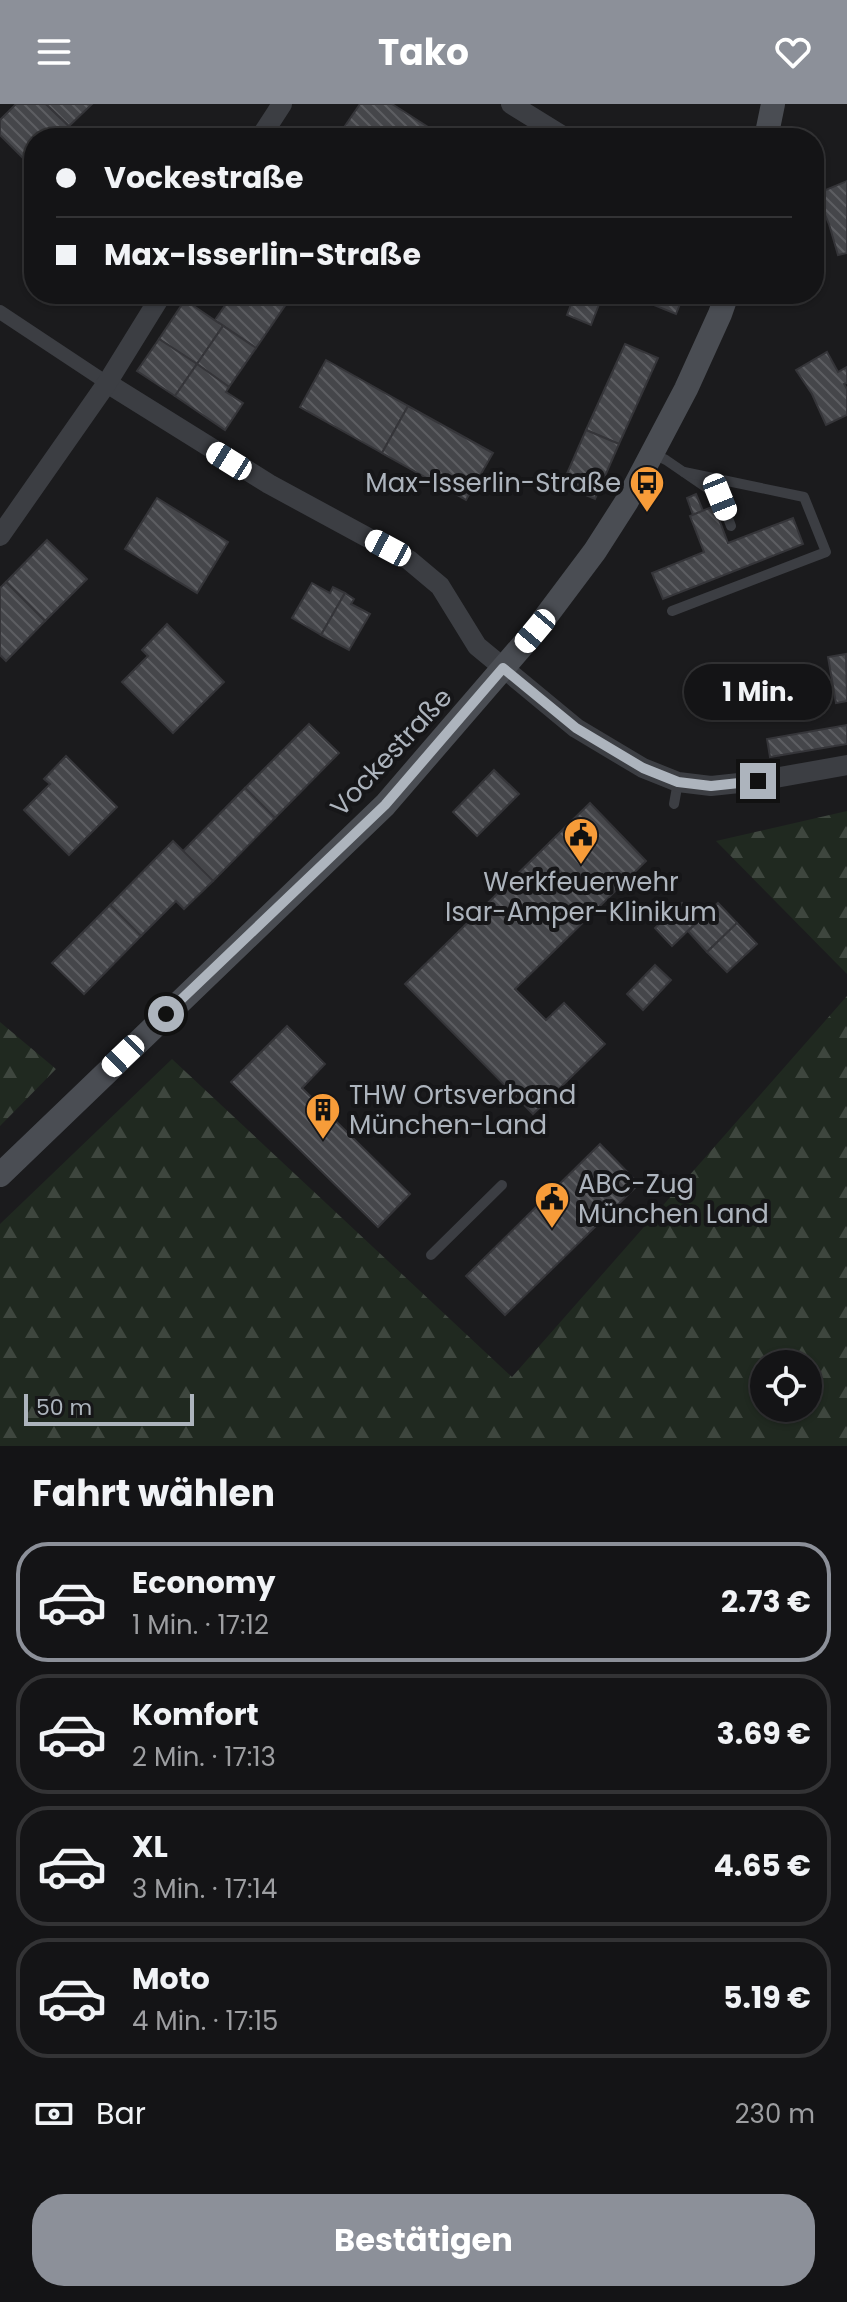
<!DOCTYPE html>
<html lang="de">
<head>
<meta charset="utf-8">
<style>
	:root { --surface:#141416; --page:#1d1d1f; --text:#f1f3f6; --muted:#9d9ea1; --line:#333335; --accent:#8c9099 }
	body { margin:0; font-family:Poppins,sans-serif; background:var(--page); color:var(--text); height:100vh; display:flex; flex-direction:column; font-size:30px; white-space:nowrap }
	* { box-sizing:border-box; margin:0 }
	p { font-size:26px; color:var(--muted) }
	.icon { flex:none; width:44px; height:44px; fill:none; stroke:currentColor; stroke-width:2; stroke-linecap:round; stroke-linejoin:round }
	.map { position:relative; height:1342px; overflow:hidden }
	.drawer { display:flex; flex-direction:column; background:var(--surface); flex:1 }
	.drawer>* { flex:none }
	.hud { position:absolute; left:24px; top:24px; width:800px; height:176px; border-radius:32px; box-shadow:0 2px 6px #0004,0 0 0 2px var(--line); display:grid; align-content:center; height:176px; padding:0 32px; background:var(--surface) }
	.buttons { position:absolute; left:750px; top:1246px; display:grid; gap:16px }
	.buttons a { display:grid; place-items:center; width:72px; height:72px; border-radius:50%; background:var(--surface); box-shadow:0 2px 6px #0004,0 0 0 2px var(--line); font-size:40px }
	.scale { position:absolute; left:24px; bottom:20px; width:170px; box-sizing:border-box; padding-left:8px; border:4px solid #adb4bd; border-top:0; font-size:22px; line-height:28px; white-space:nowrap; color:#adb4bd; -webkit-text-stroke:6px #161618; paint-order:stroke }
	.end { position:absolute; width:36px; height:36px; margin:-18px; border:10px solid #adb4bd; background:#111; box-shadow:0 0 0 4px #111 }
	.from { border-radius:50% }
	.bubble { position:absolute; height:56px; border-radius:28px; background:var(--surface); box-shadow:0 2px 6px #0004,0 0 0 2px var(--line); font-size:26px; font-weight:700; line-height:56px; text-align:center }
	.car { position:absolute; width:24px; height:48px; margin:-24px -12px; border-radius:10px; box-shadow:0 0 6px 2px #0007; background:linear-gradient(#fff 24%,#345 0 40%,#fff 0 76%,#345 0 86%,#fff 0) }
	.hud b { display:flex; align-items:center; gap:28px; height:76px; font-size:30px }
	.hud b+b { border-top:2px solid var(--line) }
	.hud i { width:20px; height:20px; background:var(--text) }
	ul { padding:0; list-style:none }
	li { display:flex; align-items:center; gap:24px; height:120px; margin:0 16px 12px; padding:0 16px; border:4px solid var(--line); border-radius:32px }
	li div { flex:1 }
	li b { display:block; font-size:30px }
	li em { font-style:normal; font-weight:700 }
	li.active { border-color:var(--accent) }
	li>.icon { width:72px; height:72px; stroke-width:1.5 }
	h2 { padding:0 32px; font-size:36px; line-height:96px }
	.pay { display:flex; align-items:center; gap:20px; height:88px; padding:0 32px; font-size:30px }
	.pay p { margin-inline-start:auto }
	.button { display:flex; gap:16px; margin-top:auto; padding:16px 32px }
	.button a { flex:1; height:92px; border-radius:32px; background:var(--accent); color:#fff; font-size:32px; font-weight:700; line-height:92px; text-align:center }
	header { display:flex; justify-content:space-between; align-items:center; height:104px; padding:0 32px; background:var(--accent); color:#fff; font-size:36px; font-weight:700 }
	.map>svg:first-child { display:block }
	.forest { fill:url(#forest-firs); fill-rule:evenodd }
	.building { fill:url(#building-back-hatch); stroke:#353539; stroke-width:2 }
	.lines { fill:none; stroke-linecap:round; stroke-linejoin:round }
	.service { stroke:#3c3e43; stroke-width:10 }
	.pedestrian { stroke:#3c3e43; stroke-width:14 }
	.minor { stroke:#3c3e43; stroke-width:20 }
	.secondary { stroke:#4a4d53; stroke-width:24 }
	.route { stroke:#adb4bd; stroke-width:10 }
	.labels { text-anchor:middle; dominant-baseline:central; stroke-width:8; stroke-linejoin:round; paint-order:stroke }
	.poi-label { font-size:26px; fill:#adb4bd; stroke:#161618; text-anchor:start }
	.street-label { font-size:26px; fill:#adb4bd; stroke:#161618 }
</style>
</head>
<body>
<header><svg class="icon" aria-label="menu" viewBox="0 0 24 24"><path d="M4 6h16M4 12h16M4 18h16"/></svg>Tako<svg class="icon" aria-label="heart" viewBox="0 0 24 24"><path d="M12 20l-8-8c-3-5 5-10 8-4 3-6 11-1 8 4z"/></svg></header>
<div class="map">
<svg width="847" height="1342" viewBox="0 0 847 1342">
	<defs>
		<pattern id="forest-firs" width="22" height="20" patternUnits="userSpaceOnUse" patternTransform="scale(2)"><rect width="22" height="20" fill="#202920"/><path d="M5 1l3.5 6h-7zM16 11l3.5 6h-7z" fill="#3e463e"/></pattern>
		<pattern id="building-back-hatch" width="6" height="6" patternUnits="userSpaceOnUse" patternTransform="scale(2)"><rect width="6" height="6" fill="#45464a"/><path d="M-1 5l2 2M0 0l6 6M5-1l2 2" fill="none" stroke="#5d5e62"/></pattern>
	</defs>
	<rect width="100%" height="100%" fill="#1b1b1d"/>
	<g class="forest">
		<polygon points="847,707 847,870 716,737"/>
		<path d="M 847,892 L 847,1342 L 0,1342 L 0,1120 L 172,955 L 512,1273 ZM 808,1260 L 808,1304 L 764,1304 L 764,1260 Z"/>
		<polygon points="0,918 56,965 0,1022"/>
	</g>
	<g class="building">
		<polygon points="16,0 46,0 81,34 34,34 34,65 0,31 0,16"/>
		<polygon points="46,0 92,0 69,22"/>
		<polygon points="360,0 392,0 428,23 421,34 364,34 345,22"/>
		<polygon points="847,77 847,149 838,151 829,120 816,90"/>
		<polygon points="233,190 293,190 256,244 215,216"/>
		<polygon points="575,190 603,190 591,221 567,211"/>
		<polygon points="627,190 684,190 676,210"/>
		<polygon points="185,196 223,222 197,260 159,235"/>
		<polygon points="223,222 256,244 229,283 197,260"/>
		<polygon points="159,235 197,260 175,292 137,267"/>
		<polygon points="625,240 658,254 619,340 586,326"/>
		<polygon points="827,248 838,268 847,263 847,279 844,280 847,285 847,311 826,321 812,290 796,266"/>
		<polygon points="326,256 408,302 382,349 300,303"/>
		<polygon points="197,260 229,283 226,288 243,299 225,326 175,292"/>
		<polygon points="408,302 493,349 466,396 382,349"/>
		<polygon points="586,326 619,340 595,395 562,381"/>
		<polygon points="696,390 703,407 693,411 687,394"/>
		<polygon points="157,394 228,438 197,489 125,445"/>
		<polygon points="714,402 728,439 793,414 803,440 663,495 652,469 704,448 690,412"/>
		<polygon points="47,436 87,475 45,517 6,478"/>
		<polygon points="6,478 45,517 6,557 0,551 0,484"/>
		<polygon points="312,479 330,489 333,483 345,489 321,531 292,514"/>
		<polygon points="345,489 354,495 351,500 370,510 349,546 321,531"/>
		<polygon points="167,520 224,578 173,629 122,578 148,552 142,546"/>
		<polygon points="846,550 847,597 836,599 828,553"/>
		<polygon points="806,566 812,603 793,606 787,570"/>
		<polygon points="790,590 793,606 776,610 774,593"/>
		<polygon points="309,620 339,649 275,714 245,684"/>
		<polygon points="847,621 847,640 770,653 767,635"/>
		<polygon points="66,652 117,703 69,751 24,706 50,680 44,675"/>
		<polygon points="494,666 519,690 477,732 453,708"/>
		<polygon points="245,684 275,714 213,777 183,747"/>
		<polygon points="590,699 646,757 515,885 546,916 564,899 605,940 533,1010 405,880"/>
		<polygon points="173,737 213,777 184,805 176,797 141,832 110,801"/>
		<polygon points="682,799 698,817 672,842 655,824"/>
		<polygon points="718,799 737,819 707,848 688,827"/>
		<polygon points="110,801 141,832 84,890 52,859"/>
		<polygon points="737,819 757,840 727,868 707,848"/>
		<polygon points="655,861 671,876 643,906 627,890"/>
		<polygon points="287,922 325,960 302,984 410,1090 378,1123 231,978"/>
		<polygon points="600,1040 639,1080 505,1211 466,1172"/>
	</g>
	<g class="lines">
		<g class="service">
			<polyline points="654,350 666,356 720,393 731,422"/>
			<polyline points="672,507 826,448 804,393 684,368"/>
			<polyline points="674,700 678,678"/>
			<polyline points="431,1151 502,1081"/>
		</g>
		<polyline class="pedestrian" points="0,208 107,279"/>
		<g class="minor">
			<polyline points="511,0 566,34"/>
			<polyline points="260,34 282,0"/>
			<polyline points="107,279 269,380 409,456 440,482 477,542 576,624 643,664 678,678 711,682 758,677 847,661"/>
			<polyline points="0,432 107,279 162,190"/>
		</g>
		<g class="secondary">
			<polyline points="766,34 773,0"/>
			<polyline points="0,1071 385,701 535,527 595,447 627,397 686,285 720,210 727,190"/>
		</g>
	</g>
	<g class="lines">
		<polyline class="route" points="166,910 385,701 503,564 576,624 643,664 678,678 711,682 758,677"/>
	</g>
	<defs>
		<symbol id="bus-pin" viewBox="-11 -11 22 30"><path d="M0 17L-7.5 6A9.5 9.5 0 1 1 7.5 6Z" fill="#f79c39" stroke="#161618"/><path d="M-5-6H5V4H4V6H2V4H-2V6H-4V4H-5ZM-3.5-4V0h7V-4ZM-3.5 1.2v1.5H-2V1.2ZM2 1.2v1.5H3.5V1.2Z" fill="#111"/></symbol>
		<symbol id="civic-pin" viewBox="-11 -11 22 30"><path d="M0 17L-7.5 6A9.5 9.5 0 1 1 7.5 6Z" fill="#f79c39" stroke="#161618"/><path d="M-.6-6.5H3V-4.5H.6V-3L4-1V1h2V6H-6V1h2V-1L-.6-3ZM-1.2 2.5V6h2.4V2.5Z" fill="#111"/></symbol>
		<symbol id="building-pin" viewBox="-11 -11 22 30"><path d="M0 17L-7.5 6A9.5 9.5 0 1 1 7.5 6Z" fill="#f79c39" stroke="#161618"/><path d="M-4-6H4V6H1V3H-1V6H-4ZM-2.5-4.3h1.7v1.8h-1.7ZM.8-4.3h1.7v1.8H.8ZM-2.5-1h1.7V.8h-1.7ZM.8-1h1.7V.8H.8Z" fill="#111"/></symbol>
	</defs>
	<g fill-rule="evenodd">
		<use href="#bus-pin" x="627" y="359" width="40" height="54"/>
		<use href="#civic-pin" x="561" y="711" width="40" height="54"/>
		<use href="#building-pin" x="303" y="986" width="40" height="54"/>
		<use href="#civic-pin" x="532" y="1075" width="40" height="54"/>
	</g>
	<g class="labels">
		<g class="poi-label">
			<text x="621" y="379" text-anchor="end">Max-Isserlin-Straße</text>
			<text x="581" y="778" text-anchor="middle">Werkfeuerwehr<tspan x="581" dy="30">Isar-Amper-Klinikum</tspan></text>
			<text x="349" y="991">THW Ortsverband<tspan x="349" dy="30">München-Land</tspan></text>
			<text x="578" y="1080">ABC-Zug<tspan x="578" dy="30">München Land</tspan></text>
		</g>
		<g class="street-label">
			<text transform="translate(391 648) rotate(-47)">Vockestraße</text>
		</g>
	</g>
</svg>
<div class="buttons">
<a><svg class="icon" aria-label="locate" viewBox="0 0 24 24"><circle cx="12" cy="12" r="6"/><path d="M12 2v4M12 18v4M2 12h4M18 12h4"/></svg></a>
</div>
<div class="scale">50 m</div>
<i class="end from" style="left:166px;top:910px"></i>
<i class="end" style="left:758px;top:677px"></i>
<div class="bubble" style="left:684px;top:560px;width:148px">1 Min.</div>
<i class="car" style="left:229px;top:357px;rotate:302deg"></i>
<i class="car" style="left:720px;top:393px;rotate:158deg"></i>
<i class="car" style="left:388px;top:444px;rotate:298deg"></i>
<i class="car" style="left:535px;top:527px;rotate:220deg"></i>
<i class="car" style="left:123px;top:952px;rotate:226deg"></i>
<div class="hud">
<b><i class="from"></i>Vockestraße</b>
<b><i></i>Max-Isserlin-Straße</b>
</div>
</div>
<section class="drawer">
<h2>Fahrt wählen</h2>
<ul>
<li class="active"><svg class="icon" aria-label="car" viewBox="0 0 24 24"><path d="M5 17H2v-5l4-1 3-4h7l3 4 3 1v5h-3M9 17h6M6 11h13"/><circle cx="7" cy="17" r="2"/><circle cx="17" cy="17" r="2"/></svg><div><b>Economy</b><p>1 Min. · 17:12</p></div><em>2.73 €</em></li>
<li><svg class="icon" aria-label="car" viewBox="0 0 24 24"><path d="M5 17H2v-5l4-1 3-4h7l3 4 3 1v5h-3M9 17h6M6 11h13"/><circle cx="7" cy="17" r="2"/><circle cx="17" cy="17" r="2"/></svg><div><b>Komfort</b><p>2 Min. · 17:13</p></div><em>3.69 €</em></li>
<li><svg class="icon" aria-label="car" viewBox="0 0 24 24"><path d="M5 17H2v-5l4-1 3-4h7l3 4 3 1v5h-3M9 17h6M6 11h13"/><circle cx="7" cy="17" r="2"/><circle cx="17" cy="17" r="2"/></svg><div><b>XL</b><p>3 Min. · 17:14</p></div><em>4.65 €</em></li>
<li><svg class="icon" aria-label="car" viewBox="0 0 24 24"><path d="M5 17H2v-5l4-1 3-4h7l3 4 3 1v5h-3M9 17h6M6 11h13"/><circle cx="7" cy="17" r="2"/><circle cx="17" cy="17" r="2"/></svg><div><b>Moto</b><p>4 Min. · 17:15</p></div><em>5.19 €</em></li>
</ul>
<div class="pay"><svg class="icon" aria-label="cash" viewBox="0 0 24 24"><path d="M3 7h18v10H3z"/><circle cx="12" cy="12" r="2"/></svg>Bar<p>230 m</p></div>
<div class="button"><a>Bestätigen</a></div>
</section>
</body>
</html>
